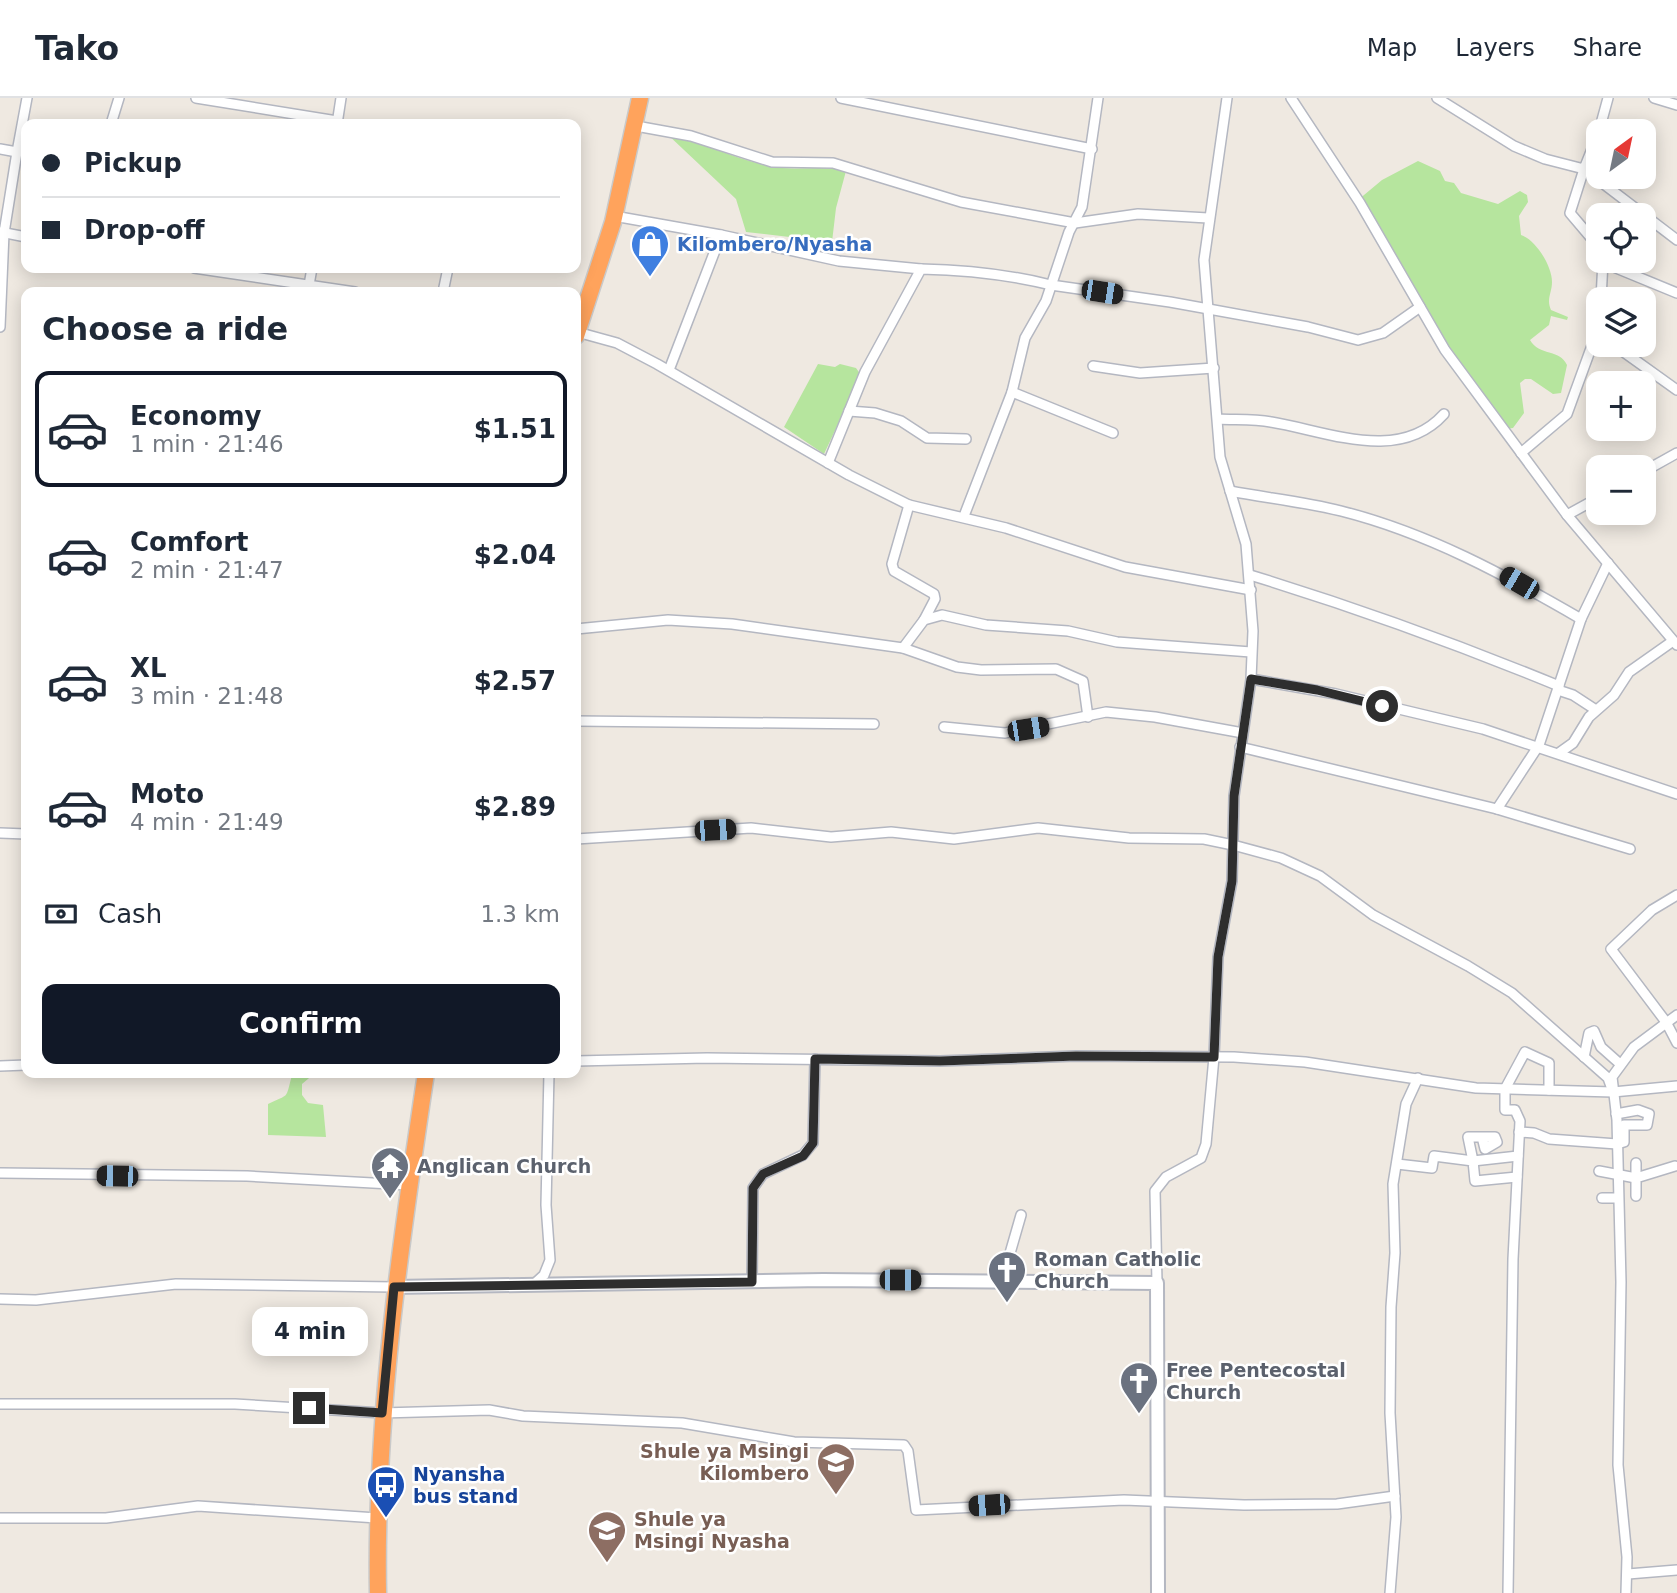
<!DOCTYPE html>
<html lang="en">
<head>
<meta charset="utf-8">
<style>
	:root { --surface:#fff; --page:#f6f6f7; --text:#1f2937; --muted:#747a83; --line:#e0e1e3; --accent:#111827 }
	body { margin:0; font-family:"DejaVu Sans",sans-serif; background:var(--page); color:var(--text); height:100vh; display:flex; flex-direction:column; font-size:26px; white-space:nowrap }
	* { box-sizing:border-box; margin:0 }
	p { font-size:23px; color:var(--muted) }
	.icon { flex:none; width:38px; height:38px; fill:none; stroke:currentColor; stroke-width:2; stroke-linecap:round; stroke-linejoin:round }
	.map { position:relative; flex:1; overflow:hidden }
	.sheet { position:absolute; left:21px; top:189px; width:560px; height:791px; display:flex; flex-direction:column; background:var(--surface); border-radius:14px; box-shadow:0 4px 18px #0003 }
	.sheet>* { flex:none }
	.hud { position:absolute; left:21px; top:21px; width:560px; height:154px; border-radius:14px; box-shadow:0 4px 18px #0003; display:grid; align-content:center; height:154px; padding:0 21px; background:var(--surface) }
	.needle { width:46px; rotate:33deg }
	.buttons { position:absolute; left:1586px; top:21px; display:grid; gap:14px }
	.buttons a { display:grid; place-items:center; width:70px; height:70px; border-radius:14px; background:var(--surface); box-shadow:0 4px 18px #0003; font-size:35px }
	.end { position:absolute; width:32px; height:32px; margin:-16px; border:9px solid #2e2e2e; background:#fff; box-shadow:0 0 0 4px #fff }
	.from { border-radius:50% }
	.bubble { position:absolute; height:49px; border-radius:14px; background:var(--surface); box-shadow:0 4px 18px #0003; font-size:23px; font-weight:700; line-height:49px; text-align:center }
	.car { position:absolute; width:21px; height:42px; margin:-21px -10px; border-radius:9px; box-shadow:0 0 5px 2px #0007; background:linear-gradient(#222 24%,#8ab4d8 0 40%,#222 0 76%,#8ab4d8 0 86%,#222 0) }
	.hud b { display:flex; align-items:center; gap:24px; height:66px; font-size:26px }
	.hud b+b { border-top:2px solid var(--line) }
	.hud i { width:18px; height:18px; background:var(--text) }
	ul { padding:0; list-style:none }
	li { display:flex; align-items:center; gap:21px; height:116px; margin:0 14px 10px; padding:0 7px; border:4px solid transparent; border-radius:14px }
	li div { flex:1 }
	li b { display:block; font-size:26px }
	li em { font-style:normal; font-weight:700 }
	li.active { border-color:var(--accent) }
	li>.icon { width:63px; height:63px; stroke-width:1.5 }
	h2 { padding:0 21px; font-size:32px; line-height:84px }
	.pay { display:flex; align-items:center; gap:18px; height:77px; padding:0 21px; font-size:26px }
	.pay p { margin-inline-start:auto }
	.button { display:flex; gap:14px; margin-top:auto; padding:14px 21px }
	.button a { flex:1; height:80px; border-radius:14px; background:var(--accent); color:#fff; font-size:28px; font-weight:700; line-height:80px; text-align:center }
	header { display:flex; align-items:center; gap:42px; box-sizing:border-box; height:98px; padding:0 35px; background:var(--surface); border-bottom:2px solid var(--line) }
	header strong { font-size:33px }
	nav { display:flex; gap:38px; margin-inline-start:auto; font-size:24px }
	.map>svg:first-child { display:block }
	.green { fill:#b6e59e }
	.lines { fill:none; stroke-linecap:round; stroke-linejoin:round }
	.street-casing { stroke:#b4b7c1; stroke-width:12 }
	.secondary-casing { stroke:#b4b7c1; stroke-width:16 }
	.highway-casing { stroke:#c9c9c9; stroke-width:19 }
	.street { stroke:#fff; stroke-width:9 }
	.secondary { stroke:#fff; stroke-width:12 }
	.highway { stroke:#ffa35c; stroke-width:16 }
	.route { stroke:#2e2e2e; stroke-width:9 }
	.labels { text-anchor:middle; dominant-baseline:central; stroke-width:5; stroke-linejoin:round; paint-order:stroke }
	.shop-label { font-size:19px; font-weight:bold; fill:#366cbe; stroke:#fff; text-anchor:start }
	.worship-label { font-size:19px; font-weight:bold; fill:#5b616d; stroke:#fff; text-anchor:start }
	.education-label { font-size:19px; font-weight:bold; fill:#785e54; stroke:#fff; text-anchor:end }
	.transit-label { font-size:19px; font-weight:bold; fill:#164399; stroke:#fff; text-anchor:start }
</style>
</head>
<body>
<header>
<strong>Tako</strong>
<nav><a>Map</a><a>Layers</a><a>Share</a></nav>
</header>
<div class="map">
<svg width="1677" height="1495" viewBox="0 0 1677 1495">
	<rect width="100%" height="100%" fill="#efe9e1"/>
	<g class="green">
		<path d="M 666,35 C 702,44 734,61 770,68 C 795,74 821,66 846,73 L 836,110 L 832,144 L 746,134 L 736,101 Z"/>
		<path d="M 1418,63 L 1440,73 L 1445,83 L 1454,85 L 1461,95 L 1498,106 L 1520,93 L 1527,97 L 1528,104 L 1519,118 L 1521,137 C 1536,142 1552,168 1552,184 C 1552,195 1546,201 1551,212 L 1568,219 L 1567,222 L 1551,218 L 1549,227 L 1530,242 C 1539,258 1560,251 1567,267 L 1561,295 L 1553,296 L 1531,281 L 1525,281 L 1520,285 L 1524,315 L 1513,330 L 1504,331 L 1445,251 L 1358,102 L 1382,82 Z"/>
		<polygon points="818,266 835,269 840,266 856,270 861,277 824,356 784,329"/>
		<path d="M 297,975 L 315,975 L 302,986 L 302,997 L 308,1005 L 323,1007 L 326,1039 L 268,1037 L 268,1006 C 290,995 285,1003 292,977 Z"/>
	</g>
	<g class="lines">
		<defs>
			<g id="street">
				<polyline points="196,0 337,23"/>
				<polyline points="841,0 1092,51"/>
				<polyline points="1291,0 1360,105 1445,252 1567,417 1677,547"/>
				<polyline points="1437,0 1514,48 1545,61 1584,71 1598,36"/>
				<polyline points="1654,0 1677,7"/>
				<polyline points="111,26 119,0"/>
				<polyline points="337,26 341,0"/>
				<polyline points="636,28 691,38 772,64 833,65 961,104 1075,125 1138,116 1208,120"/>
				<polyline points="1599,33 1608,0"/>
				<polyline points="0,51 17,54 27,0"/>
				<polyline points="614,118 721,137 839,163 921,171"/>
				<polyline points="0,134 26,139"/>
				<polyline points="1598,148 1570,115 1584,71 1677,142"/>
				<polyline points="1604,165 1677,195"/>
				<polyline points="194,170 355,194"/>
				<polyline points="312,170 309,187 313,189"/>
				<polyline points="443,194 448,170"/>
				<polyline points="1601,201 1603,163"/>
				<polyline points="0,229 4,135 17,54"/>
				<polyline points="577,234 617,245 657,266 849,377 909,407 1006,430 1125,469 1251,492"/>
				<polyline points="1614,247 1677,292"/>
				<polyline points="1093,268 1140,275 1214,270"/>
				<polyline points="669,272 721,137"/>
				<polyline points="1012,294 1113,335"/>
				<polyline points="849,313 875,315 901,323 927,340 966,341"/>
				<path d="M 1218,321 C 1235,322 1254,321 1271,324 C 1327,333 1399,366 1444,316"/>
				<polyline points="1521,355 1567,316 1598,231"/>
				<path d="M 828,365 L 865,274 L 921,171 C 966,172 1007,176 1051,187 L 1170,204 L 1308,229 L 1358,242 L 1383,235 L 1420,209"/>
				<polyline points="1643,374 1677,355"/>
				<path d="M 1230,393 C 1267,400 1305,404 1341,413 C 1428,435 1505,477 1581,521"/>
				<polyline points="909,407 892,466 894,473 934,496 935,501 924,522"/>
				<polyline points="1567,417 1598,400"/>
				<polyline points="964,418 1012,294 1025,240 1046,203 1069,134 1082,109 1098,0"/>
				<path d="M 1250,477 C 1355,509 1457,546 1559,588"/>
				<polyline points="576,531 668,522 732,526 903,550 957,569 981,572 1056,571 1083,583 1088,619"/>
				<polyline points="903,550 924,522 942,517 986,527 1068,533 1117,544 1251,554"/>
				<polyline points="1251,581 1336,596 1483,631 1677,696"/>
				<polyline points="1558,592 1573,597 1596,612"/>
				<polyline points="576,623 874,626"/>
				<polyline points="944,629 1005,635 1106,614 1155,619 1243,635"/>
				<polyline points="1240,649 1497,711 1630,751"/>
				<polyline points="1559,655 1573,645 1589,619 1614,597 1629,574 1673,543"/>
				<polyline points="1497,711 1539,647 1581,521 1608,465"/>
				<polyline points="0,735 26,736"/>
				<polyline points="576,741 751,730 831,739 891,734 954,741 1038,730 1129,740 1204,741 1233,747 1281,760 1320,778 1373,817 1468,868 1512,895 1608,980 1613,994"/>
				<polyline points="1677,797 1652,812 1611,851 1666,924 1677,945"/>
				<polyline points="1584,959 1589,935 1594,933 1601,949 1619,965"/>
				<polyline points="576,963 707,960 940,963 1076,958 1234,959 1305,964 1476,990 1613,994 1677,988"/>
				<polyline points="0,968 26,967"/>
				<polyline points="1519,1034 1534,1035 1549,1041 1617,1046 1624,1044 1624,1027 1647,1027 1649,1016 1638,1012 1616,1016"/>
				<polyline points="1482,1039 1485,1051 1497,1044 1495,1039 1468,1039 1473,1063 1518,1058"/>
				<polyline points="1397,1066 1432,1070 1434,1058 1473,1063 1475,1083 1517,1079"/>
				<polyline points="1599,1073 1636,1080 1636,1065"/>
				<polyline points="0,1075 247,1078 409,1087"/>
				<polyline points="1636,1098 1636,1080 1675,1068"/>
				<polyline points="1602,1100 1617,1100"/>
				<polyline points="1002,1183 1021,1117"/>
				<polyline points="752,1184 753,1090 763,1076 803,1057 813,1045 815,961"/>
				<polyline points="1157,1185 1155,1093 1166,1079 1201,1060 1206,1046 1214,959 1218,859 1232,783 1234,698 1251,581 1253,533 1246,446 1220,359 1204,162 1227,0"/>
				<polyline points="533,1187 544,1177 550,1162 546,1107 549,975"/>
				<polyline points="0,1201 36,1202 176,1186 394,1189"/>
				<polyline points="0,1306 235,1306 382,1315 489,1312 523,1318 682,1325 794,1344 904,1347 908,1353 916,1412 1124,1402 1244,1407 1337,1406 1395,1398"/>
				<polyline points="0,1420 106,1420 198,1408 377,1420"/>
				<polyline points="1628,1476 1677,1472"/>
				<polyline points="1390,1495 1396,1419 1390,1315 1391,1209 1395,1155 1393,1086 1406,1006 1418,980"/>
				<polyline points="1508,1495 1513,1161 1520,1023 1515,1012 1505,1012 1505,991 1525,954 1549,965 1549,992"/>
				<polyline points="1626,1495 1627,1459 1618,1367 1621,1184 1617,1022 1612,979 1634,949 1677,917"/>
			</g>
			<polyline id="secondary" points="394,1189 823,1182 1157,1185 1158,1495"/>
			<g id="highway">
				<polyline points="576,238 613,124 640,0"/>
				<path d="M 378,1495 C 375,1319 400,1148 426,975"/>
			</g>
		</defs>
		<use href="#street" class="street-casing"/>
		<use href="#secondary" class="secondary-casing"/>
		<use href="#highway" class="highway-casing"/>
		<use href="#street" class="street"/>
		<use href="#secondary" class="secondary"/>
		<use href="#highway" class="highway"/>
	</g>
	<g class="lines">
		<polyline class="route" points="309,1310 382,1315 394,1189 752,1184 753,1090 763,1076 803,1058 813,1045 815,961 940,963 1076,958 1214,959 1218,859 1232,783 1234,698 1251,581 1317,592 1382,608"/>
	</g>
	<defs>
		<symbol id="shop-pin" viewBox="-11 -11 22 30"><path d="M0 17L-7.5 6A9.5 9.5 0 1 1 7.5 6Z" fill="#3f7fe0" stroke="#fff"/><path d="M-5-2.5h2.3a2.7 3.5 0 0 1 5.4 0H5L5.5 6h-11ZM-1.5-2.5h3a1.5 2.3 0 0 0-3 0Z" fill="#fff"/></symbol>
		<symbol id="temple-pin" viewBox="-11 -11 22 30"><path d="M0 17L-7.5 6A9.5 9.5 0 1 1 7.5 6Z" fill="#6b7280" stroke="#fff"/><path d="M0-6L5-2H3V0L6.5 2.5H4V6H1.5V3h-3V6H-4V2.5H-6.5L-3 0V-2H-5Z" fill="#fff"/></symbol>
		<symbol id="church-pin" viewBox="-11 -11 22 30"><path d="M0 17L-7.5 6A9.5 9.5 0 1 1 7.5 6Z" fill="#6b7280" stroke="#fff"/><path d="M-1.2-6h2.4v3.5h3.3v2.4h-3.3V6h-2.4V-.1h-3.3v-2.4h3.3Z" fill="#fff"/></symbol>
		<symbol id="school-pin" viewBox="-11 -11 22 30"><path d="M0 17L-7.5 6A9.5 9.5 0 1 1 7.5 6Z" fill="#8d6e63" stroke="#fff"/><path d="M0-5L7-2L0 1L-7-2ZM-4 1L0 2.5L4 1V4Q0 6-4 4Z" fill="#fff"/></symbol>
		<symbol id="bus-pin" viewBox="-11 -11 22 30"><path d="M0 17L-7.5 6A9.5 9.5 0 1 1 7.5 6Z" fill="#1a4fb4" stroke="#fff"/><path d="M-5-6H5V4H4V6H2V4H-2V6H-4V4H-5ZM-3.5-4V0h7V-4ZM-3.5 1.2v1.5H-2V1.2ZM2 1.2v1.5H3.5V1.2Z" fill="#fff"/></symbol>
	</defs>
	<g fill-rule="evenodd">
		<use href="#shop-pin" x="628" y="124" width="44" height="60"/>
		<use href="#temple-pin" x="368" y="1046" width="44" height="60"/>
		<use href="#church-pin" x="985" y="1150" width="44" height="60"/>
		<use href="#church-pin" x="1117" y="1261" width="44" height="60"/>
		<use href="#school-pin" x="814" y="1342" width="44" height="60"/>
		<use href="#bus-pin" x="364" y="1365" width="44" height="60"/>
		<use href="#school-pin" x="585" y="1410" width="44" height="60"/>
	</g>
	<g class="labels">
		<g class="shop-label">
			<text x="677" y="146">Kilombero/Nyasha</text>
		</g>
		<g class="worship-label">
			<text x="417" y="1068">Anglican Church</text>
			<text x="1034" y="1161">Roman Catholic<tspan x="1034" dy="22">Church</tspan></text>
			<text x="1166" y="1272">Free Pentecostal<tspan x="1166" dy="22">Church</tspan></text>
		</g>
		<g class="education-label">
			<text x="809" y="1353">Shule ya Msingi<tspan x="809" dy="22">Kilombero</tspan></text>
			<text x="634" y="1421" text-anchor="start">Shule ya<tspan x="634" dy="22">Msingi Nyasha</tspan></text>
		</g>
		<g class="transit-label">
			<text x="413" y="1376">Nyansha<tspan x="413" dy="22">bus stand</tspan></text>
		</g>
	</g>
</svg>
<div class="buttons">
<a><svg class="needle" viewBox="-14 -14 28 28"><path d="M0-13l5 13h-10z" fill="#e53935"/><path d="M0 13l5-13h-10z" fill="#747a83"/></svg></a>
<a><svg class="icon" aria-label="locate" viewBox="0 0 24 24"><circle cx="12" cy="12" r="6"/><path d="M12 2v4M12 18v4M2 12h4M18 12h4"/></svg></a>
<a><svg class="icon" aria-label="layers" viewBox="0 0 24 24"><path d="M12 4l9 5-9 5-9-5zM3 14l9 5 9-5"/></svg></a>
<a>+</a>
<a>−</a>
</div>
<i class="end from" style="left:1382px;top:608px"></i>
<i class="end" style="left:309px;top:1310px"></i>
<div class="bubble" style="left:252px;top:1209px;width:116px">4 min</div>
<i class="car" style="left:1102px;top:194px;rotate:99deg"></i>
<i class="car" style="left:1519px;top:485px;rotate:300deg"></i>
<i class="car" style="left:1028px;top:631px;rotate:81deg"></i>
<i class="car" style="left:715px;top:732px;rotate:87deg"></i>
<i class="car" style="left:117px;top:1078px;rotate:271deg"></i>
<i class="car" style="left:900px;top:1182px;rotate:90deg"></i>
<i class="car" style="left:989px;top:1407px;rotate:266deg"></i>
<div class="hud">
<b><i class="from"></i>Pickup</b>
<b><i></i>Drop-off</b>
</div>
<section class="sheet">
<h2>Choose a ride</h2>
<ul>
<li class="active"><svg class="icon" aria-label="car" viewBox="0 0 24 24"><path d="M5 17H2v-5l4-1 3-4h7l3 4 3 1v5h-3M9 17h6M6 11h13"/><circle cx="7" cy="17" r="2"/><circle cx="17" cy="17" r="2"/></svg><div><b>Economy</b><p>1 min · 21:46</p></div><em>$1.51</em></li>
<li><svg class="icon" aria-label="car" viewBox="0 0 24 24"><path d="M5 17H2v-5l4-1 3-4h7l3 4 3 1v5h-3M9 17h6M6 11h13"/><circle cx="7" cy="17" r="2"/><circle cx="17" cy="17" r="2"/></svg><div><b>Comfort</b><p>2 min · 21:47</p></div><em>$2.04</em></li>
<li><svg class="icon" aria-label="car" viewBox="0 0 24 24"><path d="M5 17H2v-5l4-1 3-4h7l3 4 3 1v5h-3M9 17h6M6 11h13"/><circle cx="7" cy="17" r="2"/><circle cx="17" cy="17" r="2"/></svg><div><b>XL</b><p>3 min · 21:48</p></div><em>$2.57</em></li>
<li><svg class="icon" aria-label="car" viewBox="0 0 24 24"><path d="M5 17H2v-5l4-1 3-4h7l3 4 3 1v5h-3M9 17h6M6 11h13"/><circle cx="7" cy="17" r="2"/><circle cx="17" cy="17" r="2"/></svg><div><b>Moto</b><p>4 min · 21:49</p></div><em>$2.89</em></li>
</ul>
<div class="pay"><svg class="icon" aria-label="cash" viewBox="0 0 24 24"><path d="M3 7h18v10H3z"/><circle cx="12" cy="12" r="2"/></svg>Cash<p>1.3 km</p></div>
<div class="button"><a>Confirm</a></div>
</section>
</div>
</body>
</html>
